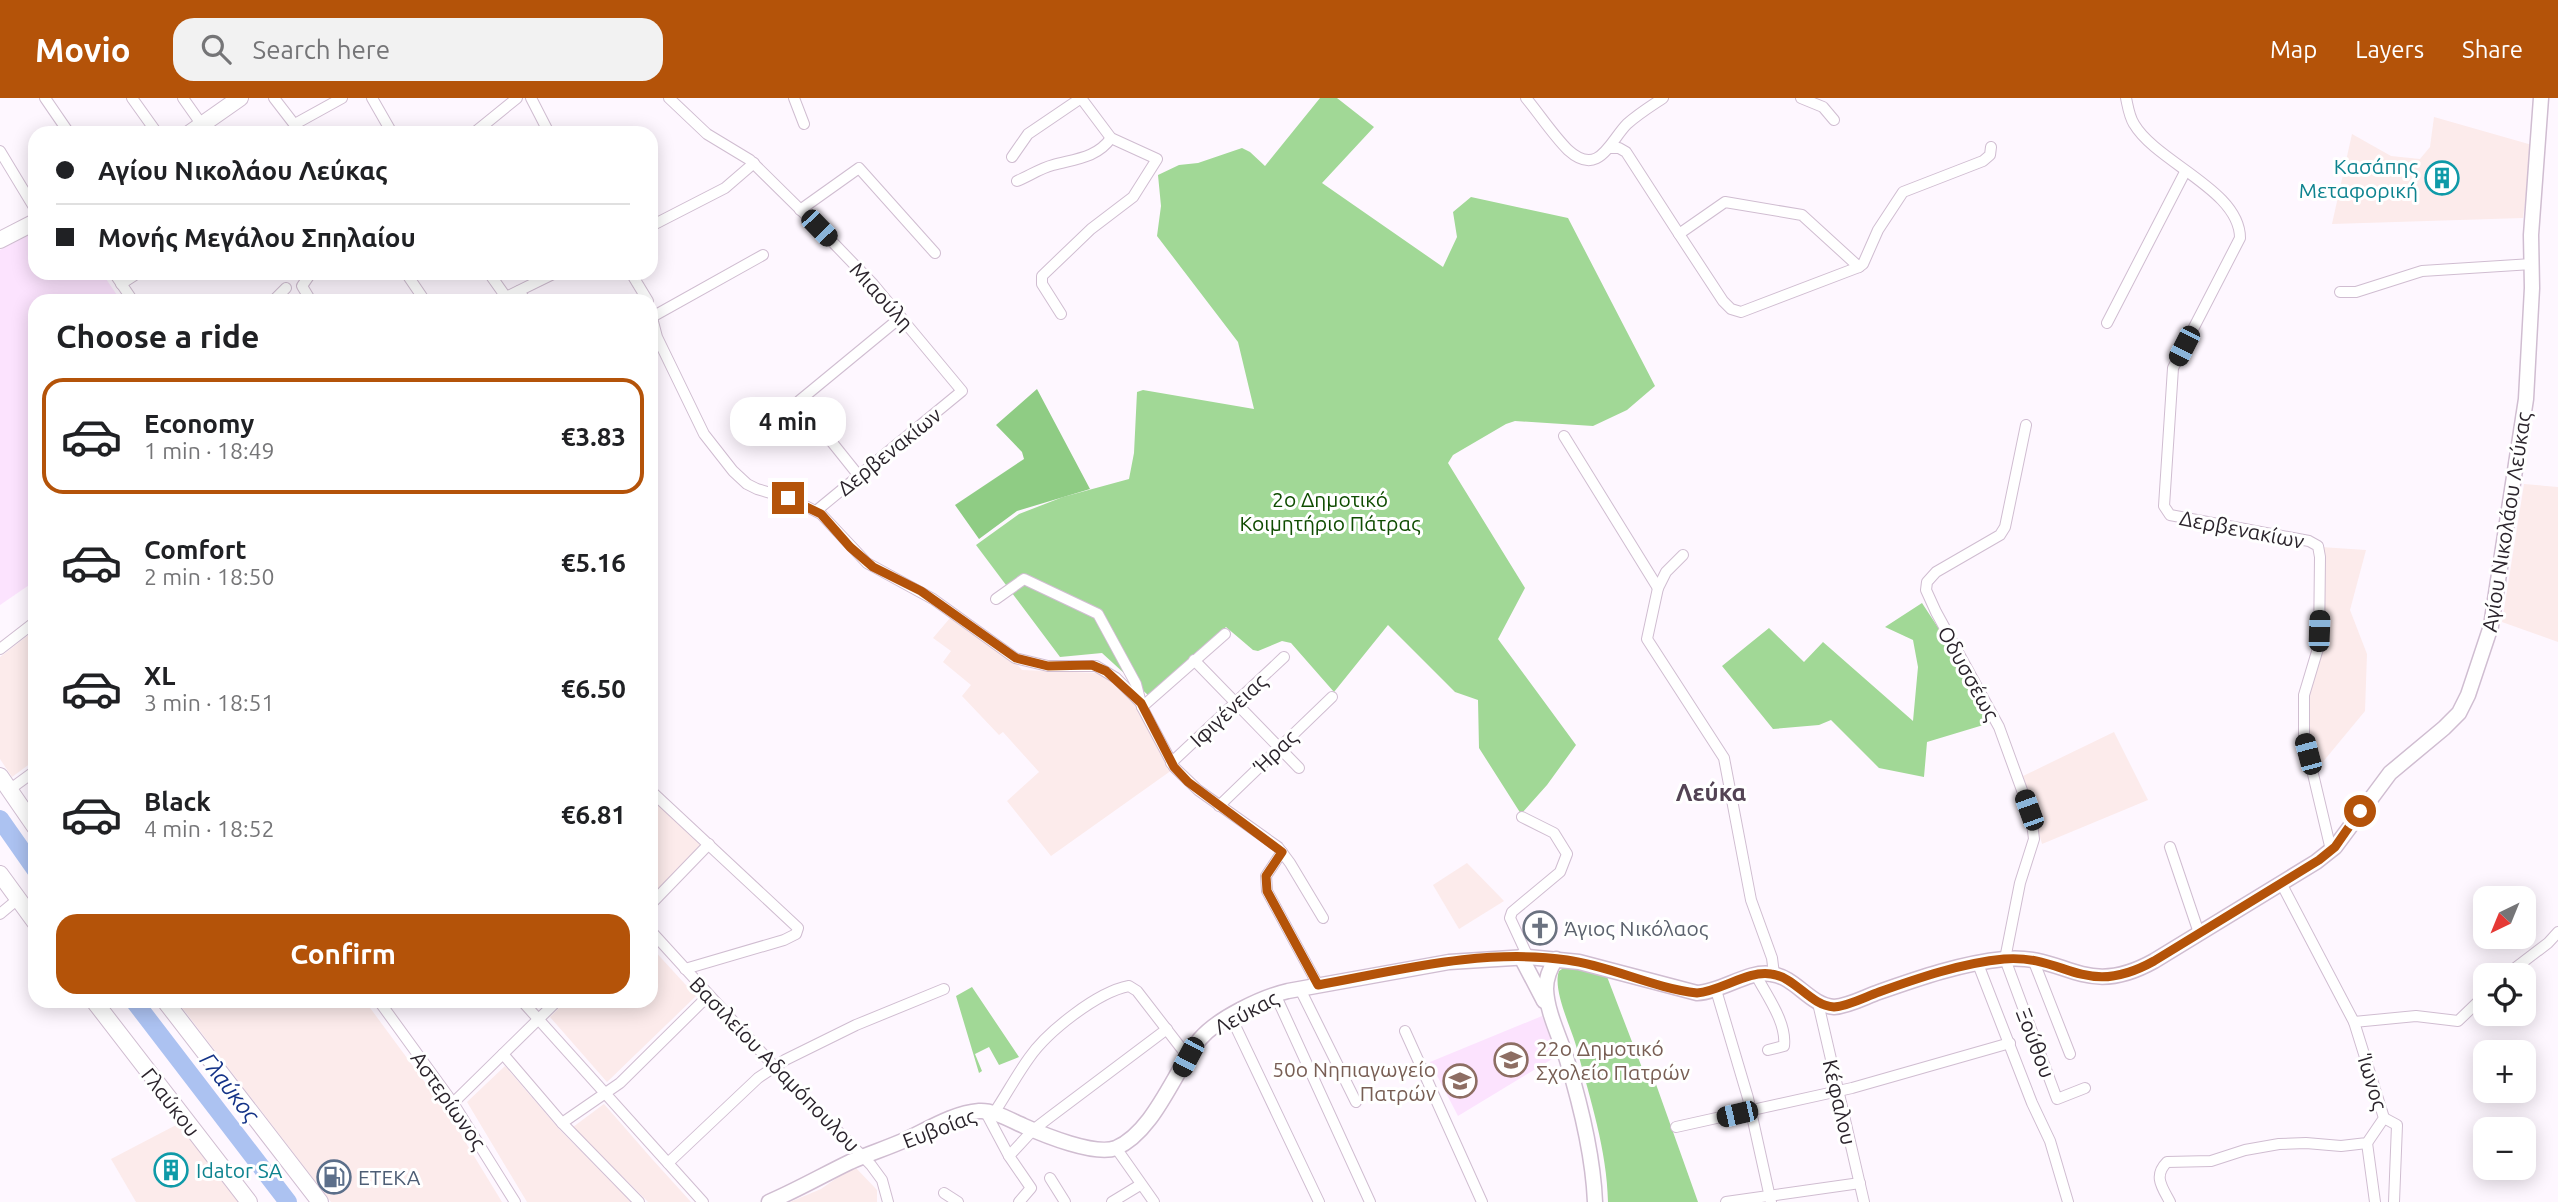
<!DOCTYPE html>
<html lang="en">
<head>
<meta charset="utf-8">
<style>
	:root { --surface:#fff; --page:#f2f2f2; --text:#202124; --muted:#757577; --line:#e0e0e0; --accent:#b45309 }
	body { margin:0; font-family:Ubuntu,sans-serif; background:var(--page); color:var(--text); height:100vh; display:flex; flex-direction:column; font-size:26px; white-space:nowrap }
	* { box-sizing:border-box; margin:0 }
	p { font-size:23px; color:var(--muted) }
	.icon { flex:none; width:38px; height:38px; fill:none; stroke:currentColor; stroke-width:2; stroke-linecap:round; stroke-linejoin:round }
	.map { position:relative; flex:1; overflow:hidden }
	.side { position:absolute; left:28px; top:196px; width:630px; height:714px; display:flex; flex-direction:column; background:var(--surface); border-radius:21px; box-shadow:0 4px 18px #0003 }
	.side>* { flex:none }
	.guide { position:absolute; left:28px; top:28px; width:630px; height:154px; border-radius:21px; box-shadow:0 4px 18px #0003; display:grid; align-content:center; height:154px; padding:0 28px; background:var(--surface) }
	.needle { width:46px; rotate:223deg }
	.tools { position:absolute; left:2473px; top:788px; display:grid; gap:14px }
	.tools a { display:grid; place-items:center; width:63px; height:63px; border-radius:14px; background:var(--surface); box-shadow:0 4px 18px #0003; font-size:35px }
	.end { position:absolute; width:32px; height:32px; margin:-16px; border:9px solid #b45309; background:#fff; box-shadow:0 0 0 4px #fff }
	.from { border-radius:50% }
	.bubble { position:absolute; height:49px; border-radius:21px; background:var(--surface); box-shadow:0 4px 18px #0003; font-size:23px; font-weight:700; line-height:49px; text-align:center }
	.car { position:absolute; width:21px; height:42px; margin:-21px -10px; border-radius:9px; box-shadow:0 0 5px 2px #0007; background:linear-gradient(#222 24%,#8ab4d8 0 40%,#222 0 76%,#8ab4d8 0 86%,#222 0) }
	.guide b { display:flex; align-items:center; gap:24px; height:66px; font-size:26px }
	.guide b+b { border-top:2px solid var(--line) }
	.guide i { width:18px; height:18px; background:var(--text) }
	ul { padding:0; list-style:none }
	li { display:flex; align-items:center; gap:21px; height:116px; margin:0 14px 10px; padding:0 14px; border:4px solid transparent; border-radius:21px }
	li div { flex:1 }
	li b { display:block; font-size:26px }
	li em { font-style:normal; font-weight:700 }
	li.active { border-color:var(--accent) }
	li>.icon { width:63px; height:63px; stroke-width:1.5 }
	h2 { padding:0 28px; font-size:32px; line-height:84px }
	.primary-button { display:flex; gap:14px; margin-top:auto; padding:14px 28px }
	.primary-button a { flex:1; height:80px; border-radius:21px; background:var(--accent); color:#fff; font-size:28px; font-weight:700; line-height:80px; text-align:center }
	header { display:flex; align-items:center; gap:42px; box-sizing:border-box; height:98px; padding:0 35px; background:var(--accent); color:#fff }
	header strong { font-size:33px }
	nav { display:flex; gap:38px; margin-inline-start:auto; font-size:24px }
	.search { width:490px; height:63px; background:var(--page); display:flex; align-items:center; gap:18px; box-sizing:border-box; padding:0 24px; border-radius:21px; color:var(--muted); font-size:26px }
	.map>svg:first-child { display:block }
	.built { fill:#fce3fe }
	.industrial { fill:#fcebeb }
	.green { fill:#a1d896 }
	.forest { fill:#8fcc84 }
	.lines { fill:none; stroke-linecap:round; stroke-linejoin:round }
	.river { stroke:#acc2f1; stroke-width:18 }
	.street-casing { stroke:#d0bdd1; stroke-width:12 }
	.secondary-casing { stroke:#d0bdd1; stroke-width:17 }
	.primary-casing { stroke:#d0bdd1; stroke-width:18 }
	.street { stroke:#fff; stroke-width:10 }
	.secondary { stroke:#fff; stroke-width:14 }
	.primary { stroke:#fff; stroke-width:16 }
	.route { stroke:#b45309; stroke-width:9 }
	.labels { text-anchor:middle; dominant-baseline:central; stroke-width:6; stroke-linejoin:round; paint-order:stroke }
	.culture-label { font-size:21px; fill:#0d838f; stroke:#fff; text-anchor:end }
	.street-label { font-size:21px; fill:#2b242c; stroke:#fff }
	.park-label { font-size:21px; fill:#0f4c01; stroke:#fff }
	.worship-label { font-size:21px; fill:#5b616d; stroke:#fff; text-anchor:start }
	.education-label { font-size:21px; fill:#785e54; stroke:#fff; text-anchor:start }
	.service-label { font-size:21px; fill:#4e5e75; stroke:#fff; text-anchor:start }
	.water-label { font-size:23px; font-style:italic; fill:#133287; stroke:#fff }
	.quarter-label { font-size:24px; font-weight:bold; fill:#534354; stroke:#fff }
</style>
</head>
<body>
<header>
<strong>Movio</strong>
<div class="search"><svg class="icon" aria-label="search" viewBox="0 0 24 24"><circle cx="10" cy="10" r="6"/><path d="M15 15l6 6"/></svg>Search here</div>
<nav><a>Map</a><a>Layers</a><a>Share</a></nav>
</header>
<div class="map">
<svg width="2558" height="1104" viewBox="0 0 2558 1104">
	<rect width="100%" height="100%" fill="#fef7ff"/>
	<g class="built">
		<polygon points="35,134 35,175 102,175 121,203 35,203 35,483 0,507 0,152"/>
		<polygon points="1542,918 1557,958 1458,1018 1430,964"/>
	</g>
	<g class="industrial">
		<polygon points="2434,19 2532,47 2523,120 2332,126 2352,36 2391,58 2420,61 2430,49"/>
		<polygon points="2524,386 2558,389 2558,544 2502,524"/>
		<polygon points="2321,449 2366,452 2350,512 2367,556 2365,613 2317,671 2305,636 2305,595 2319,547"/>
		<polygon points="950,520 1013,562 1022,572 1097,575 1113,584 1137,609 1172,672 1051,758 1007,703 1039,674 1003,634 999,637 962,598 971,587 943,564 951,553 933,540"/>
		<polygon points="35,532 35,662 12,679 0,661 0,559"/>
		<polygon points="2114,634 2148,702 2042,746 2023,678"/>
		<polygon points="651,700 703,746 651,799"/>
		<polygon points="1467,765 1504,803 1459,831 1433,787"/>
		<polygon points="651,849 696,898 607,984 550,919 566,903 651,903"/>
		<polygon points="177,903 365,903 449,1017 502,1104 331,1104"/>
		<polygon points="505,968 559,1031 631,1104 527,1104 467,1004"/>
		<polygon points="604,1006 652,1061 691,1104 648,1104 573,1029"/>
		<polygon points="178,1026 205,1060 238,1104 136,1104 111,1061"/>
		<polygon points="854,1068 877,1092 877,1104 790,1104 821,1091"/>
	</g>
	<g class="green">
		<polygon points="1320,0 1337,0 1374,29 1322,85 1443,169 1457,139 1453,114 1471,99 1568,120 1655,288 1627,312 1593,328 1515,323 1506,326 1453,357 1448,365 1525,490 1498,541 1576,647 1547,687 1521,716 1479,650 1478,602 1455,594 1388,527 1334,594 1291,545 1282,543 1258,553 1253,552 1226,529 1149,598 1102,555 1060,559 976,447 1019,416 1063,399 1129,381 1134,355 1137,294 1143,292 1254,311 1238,244 1157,138 1161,108 1158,77 1179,67 1198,65 1242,50 1250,54 1265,68"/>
		<polygon points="1922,505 1962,566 1990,625 1927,644 1924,679 1879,670 1831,622 1819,627 1773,631 1722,568 1769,530 1804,564 1823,544 1913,623 1918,569 1913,542 1885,529"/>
		<path d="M 1565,869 L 1606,876 L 1644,975 L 1652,975 L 1698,1104 L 1608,1104 C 1607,1052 1590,1001 1577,951 C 1572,931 1552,892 1559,873 Z"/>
		<polygon points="972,889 1019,959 999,967 989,949 975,956 982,973 979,975 956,898"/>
	</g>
	<polygon class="forest" points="1037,291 1090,391 1017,413 979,441 955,407 1024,361 1022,354 996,327"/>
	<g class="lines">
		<g class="river">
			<polyline points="0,721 35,771"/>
			<polyline points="134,903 288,1104"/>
		</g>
		<defs>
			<g id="street">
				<polyline points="45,0 69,35"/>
				<polyline points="132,0 157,35"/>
				<polyline points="183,0 202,27"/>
				<polyline points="274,0 301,35"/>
				<polyline points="372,0 392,35"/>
				<polyline points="531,0 549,35"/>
				<polyline points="669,0 707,36 750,62 819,130 873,186 962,293 816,413"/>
				<polyline points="794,0 804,26"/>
				<path d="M 1526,0 C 1540,17 1553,37 1568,52 C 1599,80 1610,43 1627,26 C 1638,16 1651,8 1663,0"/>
				<polyline points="1801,0 1823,9 1834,22"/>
				<path d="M 2126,0 C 2128,9 2129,18 2134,26 C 2157,65 2240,92 2240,140 L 2173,270 L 2164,408 L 2170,417 L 2309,443 L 2318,448 L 2320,459 L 2319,547 L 2304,597 L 2304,638 L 2331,752"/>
				<polyline points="295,26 342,0"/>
				<polyline points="474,35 517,0"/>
				<polyline points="1610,50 1619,50 1626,54 1679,136 1725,104 1802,117 1859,169 1863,166 1878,132 1903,94 1983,63 1990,57 1991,49"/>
				<polyline points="0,53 35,111"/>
				<polyline points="1012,59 1028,36 1081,0 1111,40 1157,61 1133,99 1091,131 1042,178 1042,186 1061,216"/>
				<path d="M 1017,83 C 1029,78 1041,70 1053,67 C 1075,61 1097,60 1111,40"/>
				<polyline points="800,112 859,70 935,155"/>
				<polyline points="651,128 725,90 754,65"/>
				<polyline points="1679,136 1723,203 1731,211 1741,214 1859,169"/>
				<polyline points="114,175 133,203"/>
				<polyline points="406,175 425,203"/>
				<polyline points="489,175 506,199"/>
				<polyline points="631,175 648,203"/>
				<polyline points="121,186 138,175"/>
				<polyline points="519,193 526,203"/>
				<polyline points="2340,194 2356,194 2422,173 2532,166"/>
				<polyline points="273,203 286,190"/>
				<polyline points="311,203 302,188 311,175"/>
				<polyline points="498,203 555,175"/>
				<polyline points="651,216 657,239 704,336 733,373 747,386 757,391 794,402 821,416 867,465 933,501 1015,560 1048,568 1096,568 1116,580 1141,605"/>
				<polyline points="652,219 763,157"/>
				<polyline points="2107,225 2185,74"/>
				<polyline points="2026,327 2005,429 2000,437 1936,474 1927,484 1926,492 1936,514 1999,629 2031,717 2034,741 2020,785 2005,861 2057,1001 2085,990"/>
				<polyline points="1564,338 1658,490"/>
				<polyline points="859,378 799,303 901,219"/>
				<polyline points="1683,457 1666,474 1658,490 1647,541 1724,660 1751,802 1772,860 1774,876"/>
				<polyline points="996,501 1024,481 1098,516 1136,586 1142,609 1174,669 1198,692 1278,749 1290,765 1323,820"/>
				<polyline points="0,551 35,524"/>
				<polyline points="1194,562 1299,670"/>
				<polyline points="1142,609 1225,536"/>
				<polyline points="1171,665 1284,559"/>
				<polyline points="9,692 35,673"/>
				<polyline points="651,693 798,830 796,836 784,842 685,871"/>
				<polyline points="1219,708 1332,599"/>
				<polyline points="1522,719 1554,735 1567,756 1560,774 1512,814 1510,820 1528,859"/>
				<polyline points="2170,749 2199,835"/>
				<polyline points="1282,754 1266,778 1267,793 1318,887"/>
				<polyline points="651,806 709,746"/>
				<polyline points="0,816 18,801"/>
				<polyline points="651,833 774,968 871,1067 882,1082 888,1104"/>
				<polyline points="2034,864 2070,956"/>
				<polyline points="1978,866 2032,1005 2050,1043 2068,1104"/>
				<path d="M 1756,877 C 1766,897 1787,924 1784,948 L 1768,952"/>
				<polyline points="2506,877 2548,845 2558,834"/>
				<polyline points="1300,891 1356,1004"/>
				<polyline points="1716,892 1748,1000 1771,1104"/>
				<polyline points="1275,896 1370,1104"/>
				<polyline points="379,903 453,1005 515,1104"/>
				<polyline points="522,903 703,1104"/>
				<polyline points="1818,905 1864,1104"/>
				<polyline points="1231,919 1319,1104"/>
				<polyline points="2354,924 2416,918 2458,923 2485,897"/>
				<polyline points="1405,933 1482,1104"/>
				<polyline points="503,956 562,1025 620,985 709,897"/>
				<polyline points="453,1005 557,903"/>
				<polyline points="985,1013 1009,1058"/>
				<path d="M 994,1015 C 1006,997 1016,978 1029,960 C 1047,934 1097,894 1129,888 L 1137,893 L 1188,959"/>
				<polyline points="2384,1020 2397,1027 2394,1104"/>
				<polyline points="562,1025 639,1104"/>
				<polyline points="1676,1029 1852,990 2010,945"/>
				<polyline points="2367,1045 2375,1104"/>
				<polyline points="1116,1050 1154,1104"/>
				<polyline points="668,1065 758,980 785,962 856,927 944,891"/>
				<polyline points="1050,1080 1065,1104"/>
				<polyline points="944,1095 958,1104"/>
				<polyline points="1019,1104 1031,1090 1009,1058 1033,1032 1050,1019 1167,931"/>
				<polyline points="1112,1104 1140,1087"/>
				<polyline points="1726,1104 1860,1085"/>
				<path d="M 2170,1104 C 2162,1089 2153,1078 2167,1064 L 2211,1063 L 2245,1052 L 2279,1046 L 2306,1045 L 2341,1048 L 2367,1045 L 2384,1020 L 2354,924 L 2281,785"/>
			</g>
			<g id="secondary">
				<polyline points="1521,859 1544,903"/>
				<path d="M 1556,861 C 1550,870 1546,879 1546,891 C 1547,915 1560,939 1567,962 C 1581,1008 1593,1056 1595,1104"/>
				<path d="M 769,1104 C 797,1092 823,1077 850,1064 C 868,1056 887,1050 905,1042 C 927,1032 953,1015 979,1013 C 994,1012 1010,1022 1024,1028 C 1044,1037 1095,1058 1116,1050 C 1155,1033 1175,971 1200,941 C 1218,920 1262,899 1288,893 L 1449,864 L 1528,859 L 1579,864 L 1697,895 C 1721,894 1749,872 1771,876 C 1796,879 1809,907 1834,909 C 1849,908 1865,899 1879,894 C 1919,880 1962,865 2004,861 C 2066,855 2084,902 2154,863 L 2316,764 L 2335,749 L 2390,675 L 2444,630 L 2459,615 L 2468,597 L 2491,528 L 2526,301 L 2532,190 L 2531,137 L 2541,0"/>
			</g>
			<g id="primary">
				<polyline points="190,35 240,0"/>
				<polyline points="0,142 35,124"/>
				<polyline points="0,678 35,729"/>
				<polyline points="0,776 35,824"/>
				<polyline points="94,903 249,1104"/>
				<polyline points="165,903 320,1104"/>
			</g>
		</defs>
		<use href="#street" class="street-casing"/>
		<use href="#secondary" class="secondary-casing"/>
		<use href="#primary" class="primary-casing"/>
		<use href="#street" class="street"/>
		<use href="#secondary" class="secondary"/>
		<use href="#primary" class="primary"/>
	</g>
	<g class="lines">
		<path class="route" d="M 788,400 L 821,416 L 850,449 L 873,469 L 921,493 L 1016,560 L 1048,568 L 1092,567 L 1106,573 L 1141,605 L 1174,669 L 1188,684 L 1282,754 L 1266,778 L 1267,793 L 1318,887 C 1400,872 1484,850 1567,862 C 1611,868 1653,890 1697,895 C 1721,893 1748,872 1771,876 C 1796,879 1809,907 1834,909 C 1849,908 1865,899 1879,894 C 1918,880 1962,865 2004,861 C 2066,856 2084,902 2154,863 L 2319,762 L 2335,749 L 2360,713"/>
	</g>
	<defs>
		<symbol id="building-ring" viewBox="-11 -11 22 22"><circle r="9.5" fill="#fff" stroke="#0f9aa8" stroke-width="1.5"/><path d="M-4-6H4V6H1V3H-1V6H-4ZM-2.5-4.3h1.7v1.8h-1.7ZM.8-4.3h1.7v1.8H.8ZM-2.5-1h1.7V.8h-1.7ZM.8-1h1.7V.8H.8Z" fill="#0f9aa8"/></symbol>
		<symbol id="church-ring" viewBox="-11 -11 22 22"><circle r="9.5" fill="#fff" stroke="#6b7280" stroke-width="1.5"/><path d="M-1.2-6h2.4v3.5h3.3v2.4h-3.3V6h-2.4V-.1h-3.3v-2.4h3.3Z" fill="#6b7280"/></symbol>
		<symbol id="school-ring" viewBox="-11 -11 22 22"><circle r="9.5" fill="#fff" stroke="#8d6e63" stroke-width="1.5"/><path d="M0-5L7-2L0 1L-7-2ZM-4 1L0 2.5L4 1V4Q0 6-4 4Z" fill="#8d6e63"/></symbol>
		<symbol id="fuel-ring" viewBox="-11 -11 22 22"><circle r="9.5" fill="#fff" stroke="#5c6f8a" stroke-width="1.5"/><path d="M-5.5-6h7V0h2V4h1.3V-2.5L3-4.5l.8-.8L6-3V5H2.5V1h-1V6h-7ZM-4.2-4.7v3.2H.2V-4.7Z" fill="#5c6f8a"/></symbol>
	</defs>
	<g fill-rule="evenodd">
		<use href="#building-ring" x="2423" y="61" width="38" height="38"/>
		<use href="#church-ring" x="1521" y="811" width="38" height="38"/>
		<use href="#school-ring" x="1492" y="943" width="38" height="38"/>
		<use href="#school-ring" x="1441" y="964" width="38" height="38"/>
		<use href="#building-ring" x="152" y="1053" width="38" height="38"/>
		<use href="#fuel-ring" x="315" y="1060" width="38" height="38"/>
	</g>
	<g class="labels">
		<g class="culture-label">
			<text x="2418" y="68">Κασάπης<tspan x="2418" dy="24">Μεταφορική</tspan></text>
			<text x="196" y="1072" text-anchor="start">Idator SA</text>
		</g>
		<g class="street-label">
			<text transform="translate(882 198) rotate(48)">Μιαούλη</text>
			<text transform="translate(889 353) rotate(-39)">Δερβενακίων</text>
			<text transform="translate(2506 424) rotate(-81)">Αγίου Νικολάου Λεύκας</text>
			<text transform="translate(2242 431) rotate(11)">Δερβενακίων</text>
			<text transform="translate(1969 575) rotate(61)">Οδυσσέως</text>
			<text transform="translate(1228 612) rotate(-43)">Ιφιγένειας</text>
			<text transform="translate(1275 653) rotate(-44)">Ήρας</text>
			<text transform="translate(1246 914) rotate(-28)">Λεύκας</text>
			<text transform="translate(2036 945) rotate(69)">Ξούθου</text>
			<text transform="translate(775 966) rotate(46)">Βασιλείου Αδαμόπουλου</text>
			<text transform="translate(2373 984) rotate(73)">Ίωνος</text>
			<text transform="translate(449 1002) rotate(55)">Αστερίωνος</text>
			<text transform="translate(171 1004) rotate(52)">Γλαύκου</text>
			<text transform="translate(1840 1004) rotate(77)">Κέφαλου</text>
			<text transform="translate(939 1030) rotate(-21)">Ευβοίας</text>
		</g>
		<g class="park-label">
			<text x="1330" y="401">2o Δημοτικό<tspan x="1330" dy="24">Κοιμητήριο Πάτρας</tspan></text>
		</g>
		<g class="worship-label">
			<text x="1564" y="830">Άγιος Νικόλαος</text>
		</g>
		<g class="education-label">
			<text x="1536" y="950">22ο Δημοτικό<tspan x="1536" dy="24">Σχολείο Πατρών</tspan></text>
			<text x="1436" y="971" text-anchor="end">50o Νηπιαγωγείο<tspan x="1436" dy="24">Πατρών</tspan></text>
		</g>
		<g class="service-label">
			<text x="358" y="1079">ΕΤΕΚΑ</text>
		</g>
		<g class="water-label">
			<text transform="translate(230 989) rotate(52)">Γλαύκος</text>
		</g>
		<g class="quarter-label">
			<text x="1711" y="694">Λεύκα</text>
		</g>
	</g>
</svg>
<div class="tools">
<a><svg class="needle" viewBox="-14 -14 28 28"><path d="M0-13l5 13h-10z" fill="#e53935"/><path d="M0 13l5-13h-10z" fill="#757577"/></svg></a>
<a><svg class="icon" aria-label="locate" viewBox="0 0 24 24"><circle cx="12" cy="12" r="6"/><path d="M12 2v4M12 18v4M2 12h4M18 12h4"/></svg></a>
<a>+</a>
<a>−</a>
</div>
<i class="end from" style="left:2360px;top:713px"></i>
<i class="end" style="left:788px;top:400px"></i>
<div class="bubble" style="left:730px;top:299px;width:116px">4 min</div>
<i class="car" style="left:819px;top:130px;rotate:136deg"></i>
<i class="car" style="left:2184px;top:248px;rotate:207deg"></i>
<i class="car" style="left:2319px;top:533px;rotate:2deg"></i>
<i class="car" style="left:2308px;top:656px;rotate:345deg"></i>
<i class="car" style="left:2029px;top:712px;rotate:340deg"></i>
<i class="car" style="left:1188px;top:959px;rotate:208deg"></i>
<i class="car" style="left:1737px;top:1016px;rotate:257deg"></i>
<div class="guide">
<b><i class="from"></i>Αγίου Νικολάου Λεύκας</b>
<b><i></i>Μονής Μεγάλου Σπηλαίου</b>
</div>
<section class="side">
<h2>Choose a ride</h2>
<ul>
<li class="active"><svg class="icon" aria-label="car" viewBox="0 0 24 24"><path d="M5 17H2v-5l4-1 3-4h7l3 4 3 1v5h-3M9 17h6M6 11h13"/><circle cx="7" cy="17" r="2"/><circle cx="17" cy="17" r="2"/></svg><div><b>Economy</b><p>1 min · 18:49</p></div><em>€3.83</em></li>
<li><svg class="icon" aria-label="car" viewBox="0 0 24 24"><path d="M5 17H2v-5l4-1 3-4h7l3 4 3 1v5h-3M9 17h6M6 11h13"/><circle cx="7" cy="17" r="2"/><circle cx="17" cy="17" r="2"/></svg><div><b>Comfort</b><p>2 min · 18:50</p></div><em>€5.16</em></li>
<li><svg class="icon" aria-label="car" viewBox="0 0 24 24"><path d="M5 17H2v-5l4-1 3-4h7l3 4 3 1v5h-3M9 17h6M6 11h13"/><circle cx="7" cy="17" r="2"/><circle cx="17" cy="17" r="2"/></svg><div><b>XL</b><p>3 min · 18:51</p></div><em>€6.50</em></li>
<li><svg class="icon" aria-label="car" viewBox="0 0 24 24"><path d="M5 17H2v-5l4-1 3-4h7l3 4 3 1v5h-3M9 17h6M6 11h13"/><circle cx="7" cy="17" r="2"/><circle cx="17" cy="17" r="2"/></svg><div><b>Black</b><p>4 min · 18:52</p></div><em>€6.81</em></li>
</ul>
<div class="primary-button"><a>Confirm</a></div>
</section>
</div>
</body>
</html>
